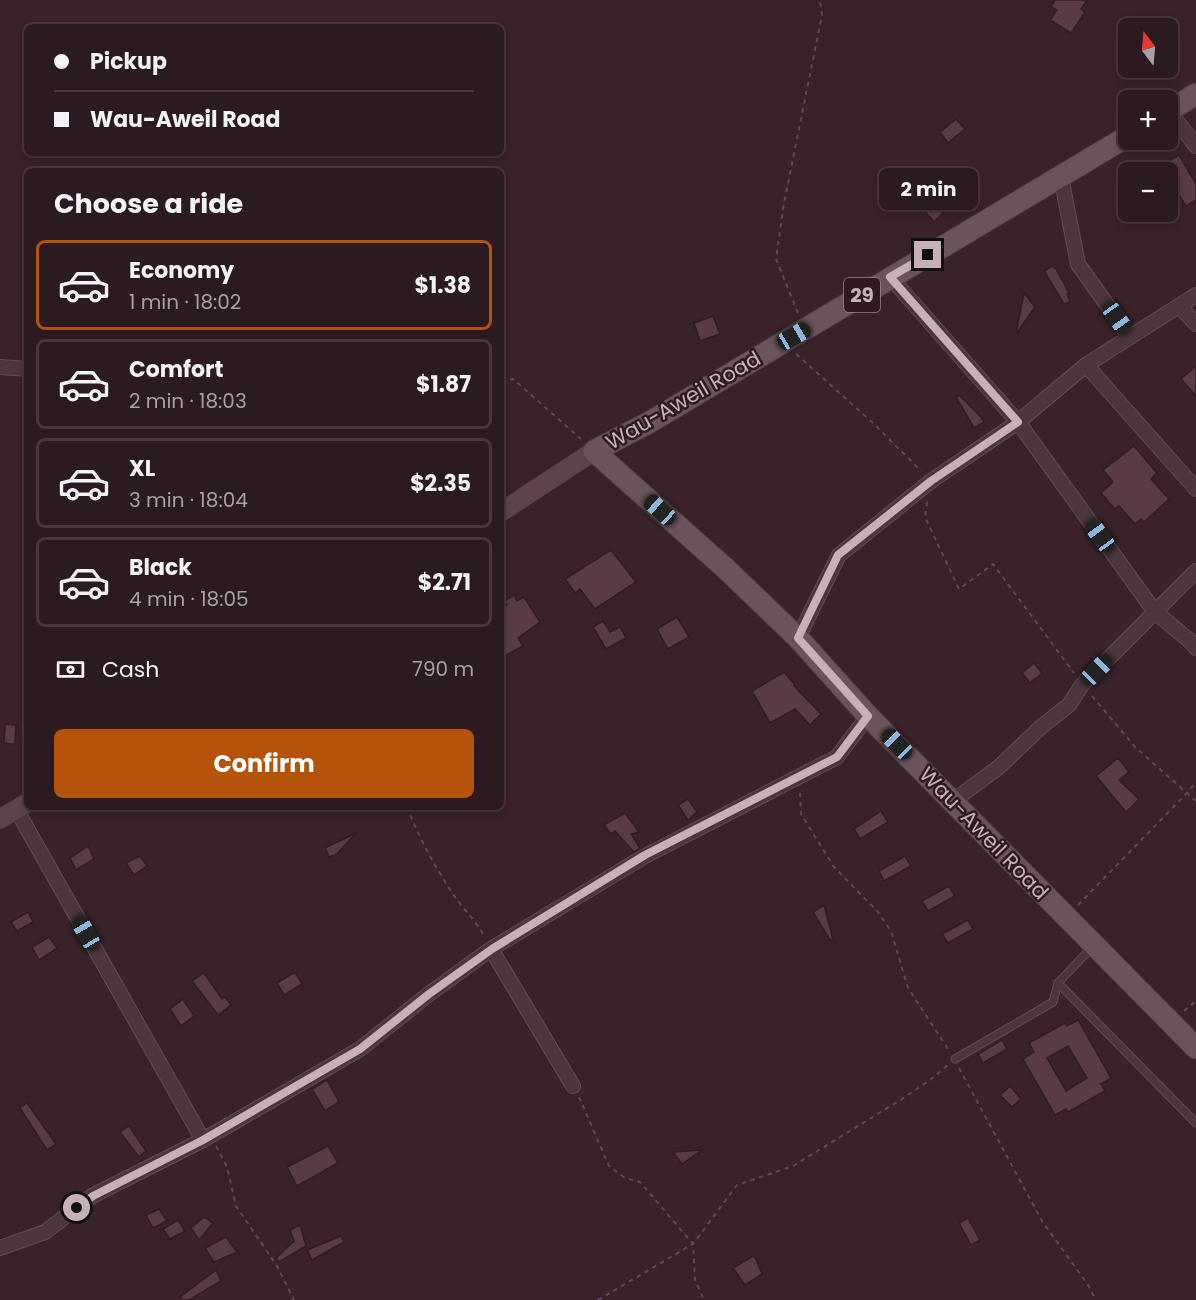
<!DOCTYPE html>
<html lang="en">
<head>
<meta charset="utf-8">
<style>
	:root { --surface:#2b1a1f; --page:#332328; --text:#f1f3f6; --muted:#a6a1a4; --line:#47383d; --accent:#b45309 }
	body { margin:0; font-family:Poppins,sans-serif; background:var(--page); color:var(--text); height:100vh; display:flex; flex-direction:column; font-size:22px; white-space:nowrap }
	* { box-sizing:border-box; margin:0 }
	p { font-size:20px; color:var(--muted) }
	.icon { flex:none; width:33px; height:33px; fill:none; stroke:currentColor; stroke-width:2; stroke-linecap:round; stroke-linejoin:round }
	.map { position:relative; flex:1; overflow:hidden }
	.panel { position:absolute; left:24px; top:168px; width:480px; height:642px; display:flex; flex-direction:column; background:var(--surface); border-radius:9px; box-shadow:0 3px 9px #0003,0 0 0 2px var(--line) }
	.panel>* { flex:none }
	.guide { position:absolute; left:24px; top:24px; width:480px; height:132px; border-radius:9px; box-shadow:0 3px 9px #0003,0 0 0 2px var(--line); display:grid; align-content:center; height:132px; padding:0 30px; background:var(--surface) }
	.needle { width:39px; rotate:344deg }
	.fabs { position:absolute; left:1118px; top:18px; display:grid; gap:12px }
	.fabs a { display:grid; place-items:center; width:60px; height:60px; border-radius:9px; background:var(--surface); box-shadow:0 3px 9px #0003,0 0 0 2px var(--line); font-size:30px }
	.end { position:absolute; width:27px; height:27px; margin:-14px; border:8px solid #c6b1b6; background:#111; box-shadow:0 0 0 3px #111 }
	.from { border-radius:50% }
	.bubble { position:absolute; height:42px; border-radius:9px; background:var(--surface); box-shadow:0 3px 9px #0003,0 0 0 2px var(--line); font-size:20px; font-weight:700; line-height:42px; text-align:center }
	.car { position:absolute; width:18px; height:36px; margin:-18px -9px; border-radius:8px; box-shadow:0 0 4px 2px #0007; background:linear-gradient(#222 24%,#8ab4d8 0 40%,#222 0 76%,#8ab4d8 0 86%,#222 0) }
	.guide b { display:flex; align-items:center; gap:21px; height:57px; font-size:22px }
	.guide b+b { border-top:2px solid var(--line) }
	.guide i { width:15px; height:15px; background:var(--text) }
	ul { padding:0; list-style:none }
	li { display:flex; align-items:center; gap:18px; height:90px; margin:0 12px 9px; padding:0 18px; border:3px solid var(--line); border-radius:9px }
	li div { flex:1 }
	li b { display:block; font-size:22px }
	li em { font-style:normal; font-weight:700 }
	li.on { border-color:var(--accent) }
	li>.icon { width:54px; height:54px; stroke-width:1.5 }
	h2 { padding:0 30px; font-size:27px; line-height:72px }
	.pay { display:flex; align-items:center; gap:15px; height:66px; padding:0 30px; font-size:22px }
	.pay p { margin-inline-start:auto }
	.cta { display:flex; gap:12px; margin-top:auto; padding:12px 30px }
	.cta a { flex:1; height:69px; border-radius:9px; background:var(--accent); color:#fff; font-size:24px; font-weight:700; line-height:69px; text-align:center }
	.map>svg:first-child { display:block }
	.building { fill:#573c44; stroke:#301d23; stroke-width:1.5; fill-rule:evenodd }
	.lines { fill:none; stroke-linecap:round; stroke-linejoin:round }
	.lane-casing { stroke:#614e53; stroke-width:9 }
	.street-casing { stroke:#614e53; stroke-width:16 }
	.secondary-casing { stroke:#533f45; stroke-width:20 }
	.primary-casing { stroke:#533f45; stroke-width:23 }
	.path { stroke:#5e4959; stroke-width:2; stroke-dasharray:4.5 4.5; stroke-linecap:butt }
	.lane { stroke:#4a363c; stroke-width:7 }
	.street { stroke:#4a363c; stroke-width:14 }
	.secondary { stroke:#5d444a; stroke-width:18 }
	.primary { stroke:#6a545b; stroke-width:21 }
	.route { stroke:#c6b1b6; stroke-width:8 }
	.labels { text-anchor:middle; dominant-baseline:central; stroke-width:5; stroke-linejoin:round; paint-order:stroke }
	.shield { fill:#2e1b21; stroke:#988489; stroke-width:1.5 }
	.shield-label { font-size:20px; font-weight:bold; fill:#c6b1b6 }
	.street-label { font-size:21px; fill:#c6b1b6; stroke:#2e1b21 }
</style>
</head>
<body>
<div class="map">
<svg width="1196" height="1300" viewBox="0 0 1196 1300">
	<rect width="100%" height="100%" fill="#392229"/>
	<g class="building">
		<polygon points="1055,0 1087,0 1081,9 1085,12 1071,33 1050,20 1057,10 1051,7"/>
		<polygon points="956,119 965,129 948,143 940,132"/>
		<polygon points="1179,155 1196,184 1196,200 1186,206 1176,190 1167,196 1167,172 1150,172"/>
		<polygon points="942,174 969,198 957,211 951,205 934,222 926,213 943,189 935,182"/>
		<polygon points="1052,266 1056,269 1069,293 1067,294 1070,302 1064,304 1044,271"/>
		<polygon points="1024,293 1035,307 1016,334"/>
		<polygon points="713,316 720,334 700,341 694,323"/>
		<polygon points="1196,366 1196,396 1181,379"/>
		<polygon points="959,395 981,417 984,422 974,428 956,397"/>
		<polygon points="1134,446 1157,473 1151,479 1169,499 1144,522 1141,519 1135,524 1119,506 1115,509 1101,493 1113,482 1103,470"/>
		<polygon points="611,550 636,582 595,609 580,589 575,593 565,579"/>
		<polygon points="514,595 517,601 524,597 540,622 518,638 523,646 501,658 501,608 507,605 505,601"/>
		<polygon points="677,617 689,637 668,649 657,629"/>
		<polygon points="603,621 610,632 620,627 626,638 606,649 593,627"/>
		<polygon points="1034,663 1042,673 1030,683 1022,673"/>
		<polygon points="784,672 795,685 794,686 821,714 810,725 795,709 770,723 752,691"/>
		<polygon points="5,724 16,725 15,744 4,743"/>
		<polygon points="1118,758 1129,772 1119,780 1139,799 1126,812 1096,776"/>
		<polygon points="688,799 697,812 688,820 678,805"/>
		<polygon points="881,811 888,822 860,839 854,829"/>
		<polygon points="625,813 639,832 631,834 640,848 634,852 615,831 611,834 604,825"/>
		<polygon points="356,833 337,854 329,857 325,848"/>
		<polygon points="88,846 94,859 76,870 70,858"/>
		<polygon points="140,856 147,866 134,875 126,863"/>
		<polygon points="905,856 911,866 884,881 879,871"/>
		<polygon points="949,886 955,896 928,911 922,901"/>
		<polygon points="824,905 833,939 830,940 813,912"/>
		<polygon points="28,912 33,922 17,931 11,922"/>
		<polygon points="968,920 973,929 948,943 942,934"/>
		<polygon points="49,937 57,948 39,960 32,947"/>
		<polygon points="295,972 302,984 284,995 277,983"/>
		<polygon points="204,973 222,999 225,997 231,1005 218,1015 192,981"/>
		<polygon points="183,999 194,1016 181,1026 170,1009"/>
		<path d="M 1078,1020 L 1111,1078 L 1101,1084 L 1105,1091 L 1068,1112 L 1066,1109 L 1055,1115 L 1023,1059 L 1034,1052 L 1029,1043 L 1065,1023 L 1067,1026 ZM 1068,1046 L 1087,1078 L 1066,1091 L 1047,1058 Z"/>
		<polygon points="1002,1040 1007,1049 983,1063 978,1054"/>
		<polygon points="327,1080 339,1102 325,1111 312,1089"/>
		<polygon points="1010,1086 1021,1099 1012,1107 1000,1095"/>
		<polygon points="27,1103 56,1144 47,1150 20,1108"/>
		<polygon points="129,1126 146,1151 139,1157 120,1132"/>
		<polygon points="328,1146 338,1163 297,1186 287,1167"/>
		<polygon points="702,1150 682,1164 673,1152"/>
		<polygon points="159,1209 167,1221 153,1228 146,1215"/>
		<polygon points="204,1217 213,1223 199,1240 191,1228"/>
		<polygon points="968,1218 980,1240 971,1245 959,1223"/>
		<polygon points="178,1220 185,1231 170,1239 163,1229"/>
		<polygon points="300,1225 306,1246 279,1262 276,1258 294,1241 290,1230"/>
		<polygon points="341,1236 344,1242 312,1260 307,1250"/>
		<polygon points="226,1237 237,1252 214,1262 205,1248"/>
		<polygon points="753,1256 756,1259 762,1274 745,1285 733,1268"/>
		<polygon points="216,1270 221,1281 189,1300 182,1300 180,1297"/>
	</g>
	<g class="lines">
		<defs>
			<g id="lane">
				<polyline points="1058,983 1196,1123"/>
				<polyline points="955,1059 1053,1002 1058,983 1093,946"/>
			</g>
			<g id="street">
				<polyline points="1169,111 1196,146"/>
				<polyline points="1061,177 1078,264 1130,337"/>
				<polyline points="890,277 1018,422 1155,612 1190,641 1196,648"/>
				<polyline points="1179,306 1196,324"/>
				<polyline points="1086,365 1196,489"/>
				<polyline points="0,367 27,369"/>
				<polyline points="798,638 839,555 931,481 1018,422 1086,365 1196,295"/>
				<polyline points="953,801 999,767 1042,726 1069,705 1082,685 1196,571"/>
				<polyline points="16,809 203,1140"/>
				<polyline points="491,949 573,1086"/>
				<polyline points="0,1248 45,1232 92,1196 203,1140 360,1049 429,994 491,949 645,856 837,757 868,716"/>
			</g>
			<g id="secondary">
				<polyline points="501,512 594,451"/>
				<polyline points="0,819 27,803"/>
			</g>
			<g id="primary">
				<polyline points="1167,112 1196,94"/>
				<polyline points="1128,136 650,422 594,451 725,568 798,638 868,716 1196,1048"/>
			</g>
		</defs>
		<use href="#lane" class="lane-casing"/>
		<use href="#street" class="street-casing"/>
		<use href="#secondary" class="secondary-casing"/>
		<use href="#primary" class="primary-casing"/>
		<g class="path">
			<polyline points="798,313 776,259 784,203 822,15 820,0"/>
			<polyline points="796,354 874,424 921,471"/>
			<polyline points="501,381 513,379 581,439"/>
			<polyline points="927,502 925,517 959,589 993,564 1074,673"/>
			<polyline points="1092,696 1136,748 1196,801"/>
			<polyline points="800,793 801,814 834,867 878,912 891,931 908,988 950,1052"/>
			<path d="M 407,807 C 419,838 436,869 455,897 C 465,911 477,922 485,938"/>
			<polyline points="1078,905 1187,793 1196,782"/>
			<polyline points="1184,1011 1196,1001"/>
			<polyline points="959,1068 1042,1221 1088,1285 1096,1300"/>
			<polyline points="579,1097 609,1166 625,1178 640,1182 693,1244 695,1280 704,1300"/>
			<polyline points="216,1146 227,1167 236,1206 277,1266 294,1300"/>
			<polyline points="598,1300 693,1244 737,1185 793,1166 902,1099 930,1080 948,1065"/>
		</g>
		<use href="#lane" class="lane"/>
		<use href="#street" class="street"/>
		<use href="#secondary" class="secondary"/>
		<use href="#primary" class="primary"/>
	</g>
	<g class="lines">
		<polyline class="route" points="77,1208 93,1196 203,1140 360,1049 429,994 492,949 645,855 837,757 868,716 798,638 838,555 931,481 1018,422 890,277 928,255"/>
	</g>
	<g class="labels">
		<rect class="shield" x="844" y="278" width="36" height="34" rx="4.5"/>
		<g class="shield-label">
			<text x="862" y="295">29</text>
		</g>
		<g class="street-label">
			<text transform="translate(683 400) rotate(-30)">Wau-Aweil Road</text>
			<text transform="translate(984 833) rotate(46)">Wau-Aweil Road</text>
		</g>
	</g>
</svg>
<div class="fabs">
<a><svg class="needle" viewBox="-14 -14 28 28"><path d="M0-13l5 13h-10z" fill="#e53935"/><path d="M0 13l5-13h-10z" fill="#a6a1a4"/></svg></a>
<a>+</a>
<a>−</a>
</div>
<i class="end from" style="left:77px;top:1208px"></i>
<i class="end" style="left:928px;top:255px"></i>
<div class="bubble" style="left:879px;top:168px;width:99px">2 min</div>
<i class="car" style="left:1117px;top:318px;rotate:145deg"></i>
<i class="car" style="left:794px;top:336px;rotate:60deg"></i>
<i class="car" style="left:660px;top:510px;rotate:312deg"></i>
<i class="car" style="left:1100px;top:536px;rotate:324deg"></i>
<i class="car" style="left:1097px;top:670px;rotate:45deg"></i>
<i class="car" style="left:897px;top:744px;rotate:315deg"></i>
<i class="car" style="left:86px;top:933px;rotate:330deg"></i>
<div class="guide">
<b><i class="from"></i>Pickup</b>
<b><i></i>Wau-Aweil Road</b>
</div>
<section class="panel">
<h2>Choose a ride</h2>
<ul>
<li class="on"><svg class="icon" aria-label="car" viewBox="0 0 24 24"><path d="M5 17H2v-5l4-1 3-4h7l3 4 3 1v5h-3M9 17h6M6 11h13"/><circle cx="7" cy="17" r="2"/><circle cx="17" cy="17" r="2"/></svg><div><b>Economy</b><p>1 min · 18:02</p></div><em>$1.38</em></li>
<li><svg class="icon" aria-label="car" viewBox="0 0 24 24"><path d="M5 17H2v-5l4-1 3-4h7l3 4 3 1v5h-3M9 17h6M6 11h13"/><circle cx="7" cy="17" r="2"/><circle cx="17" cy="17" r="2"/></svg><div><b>Comfort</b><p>2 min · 18:03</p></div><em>$1.87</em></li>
<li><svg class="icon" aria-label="car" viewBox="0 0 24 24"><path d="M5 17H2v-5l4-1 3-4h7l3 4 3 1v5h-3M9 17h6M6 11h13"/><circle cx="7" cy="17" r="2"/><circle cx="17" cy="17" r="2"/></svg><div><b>XL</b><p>3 min · 18:04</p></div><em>$2.35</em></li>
<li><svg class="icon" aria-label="car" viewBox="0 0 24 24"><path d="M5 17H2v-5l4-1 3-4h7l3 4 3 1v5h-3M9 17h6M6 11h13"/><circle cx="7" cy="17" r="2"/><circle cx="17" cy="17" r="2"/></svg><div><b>Black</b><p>4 min · 18:05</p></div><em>$2.71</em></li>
</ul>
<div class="pay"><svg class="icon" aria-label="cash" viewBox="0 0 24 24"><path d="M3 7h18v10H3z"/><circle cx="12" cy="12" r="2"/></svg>Cash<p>790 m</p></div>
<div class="cta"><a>Confirm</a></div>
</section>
</div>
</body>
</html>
